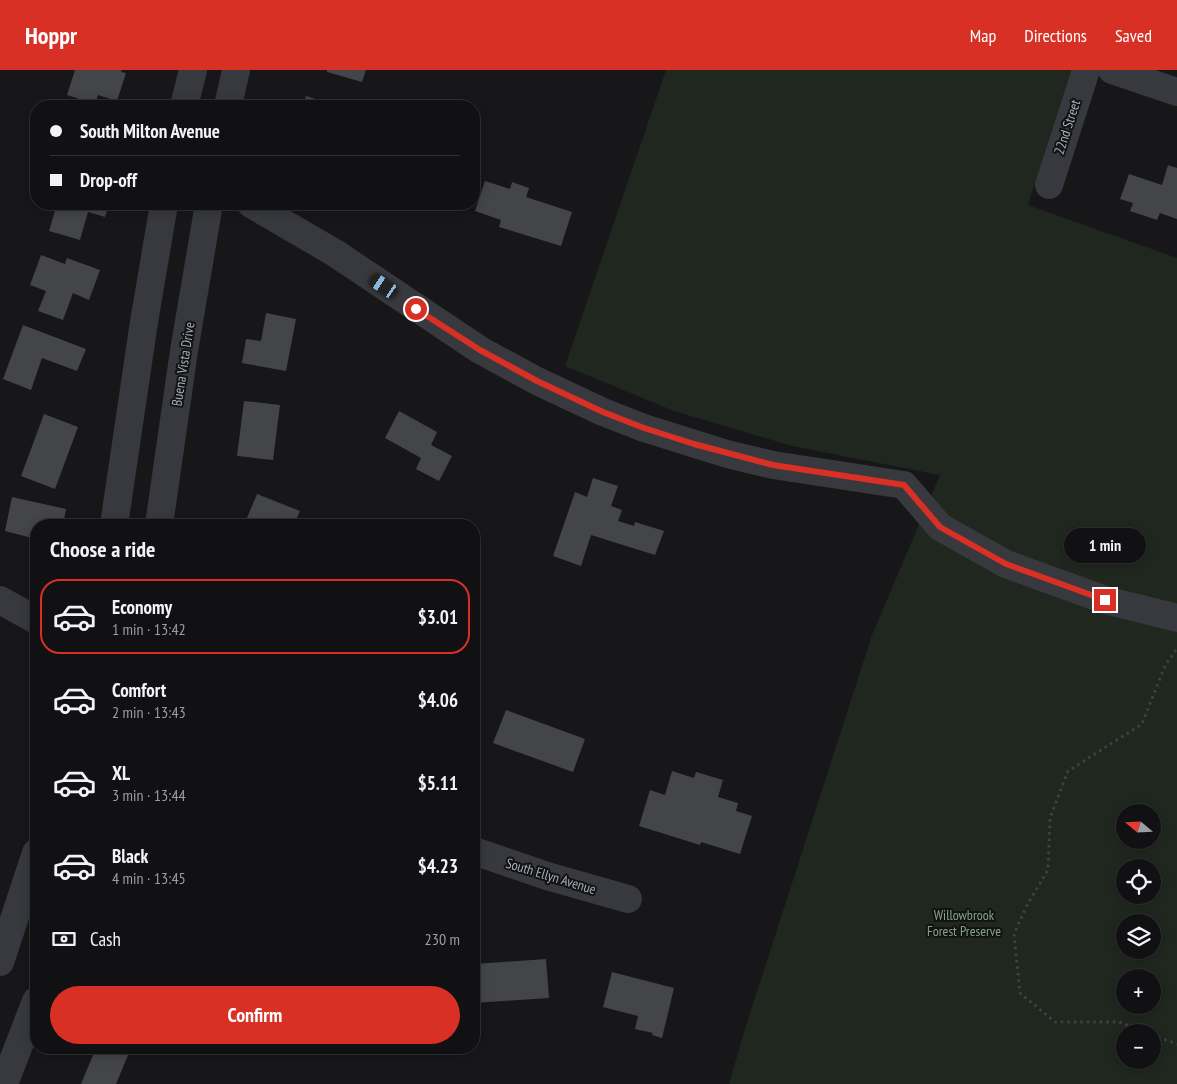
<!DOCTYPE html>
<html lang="en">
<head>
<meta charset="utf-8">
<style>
	:root { --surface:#111113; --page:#1e1f21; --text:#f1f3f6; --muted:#9c9da0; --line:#303133; --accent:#d93025 }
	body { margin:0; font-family:"PT Sans Narrow",sans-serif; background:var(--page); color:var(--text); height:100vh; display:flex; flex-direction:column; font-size:19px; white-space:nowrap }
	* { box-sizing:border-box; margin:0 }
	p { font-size:16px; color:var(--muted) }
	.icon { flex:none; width:28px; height:28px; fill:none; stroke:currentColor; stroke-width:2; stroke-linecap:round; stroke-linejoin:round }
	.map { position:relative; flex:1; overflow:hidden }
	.details { position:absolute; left:30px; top:449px; width:450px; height:535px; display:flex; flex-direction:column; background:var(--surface); border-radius:20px; box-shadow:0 2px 12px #0003,0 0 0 1px var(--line) }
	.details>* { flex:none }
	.top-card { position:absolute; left:30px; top:30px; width:450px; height:110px; border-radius:20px; box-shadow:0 2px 12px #0003,0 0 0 1px var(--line); display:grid; align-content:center; height:110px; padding:0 20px; background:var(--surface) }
	.needle { width:32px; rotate:289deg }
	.tools { position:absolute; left:1116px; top:734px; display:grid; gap:10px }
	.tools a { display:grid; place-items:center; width:45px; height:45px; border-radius:50%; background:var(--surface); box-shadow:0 2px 12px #0003,0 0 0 1px var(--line); font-size:25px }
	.end { position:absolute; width:22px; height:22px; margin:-11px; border:6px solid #d93025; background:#fff; box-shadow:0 0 0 2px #fff }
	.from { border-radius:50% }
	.bubble { position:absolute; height:35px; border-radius:18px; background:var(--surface); box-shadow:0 2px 12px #0003,0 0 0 1px var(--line); font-size:16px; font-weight:700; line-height:35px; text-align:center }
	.car { position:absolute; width:15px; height:30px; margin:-15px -8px; border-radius:6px; box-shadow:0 0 4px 1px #0007; background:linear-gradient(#222 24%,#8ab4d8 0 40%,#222 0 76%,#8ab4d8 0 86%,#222 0) }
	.top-card b { display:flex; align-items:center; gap:18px; height:48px; font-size:19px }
	.top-card b+b { border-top:1px solid var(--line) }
	.top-card i { width:12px; height:12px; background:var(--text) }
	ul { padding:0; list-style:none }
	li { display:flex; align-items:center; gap:15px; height:75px; margin:0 10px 8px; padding:0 10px; border:2px solid transparent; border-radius:20px }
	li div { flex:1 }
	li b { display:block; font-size:19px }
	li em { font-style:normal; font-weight:700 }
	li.selected { border-color:var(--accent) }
	li>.icon { width:45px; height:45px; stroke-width:1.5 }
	h2 { padding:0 20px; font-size:22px; line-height:60px }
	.pay { display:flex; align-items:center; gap:12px; height:55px; padding:0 20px; font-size:19px }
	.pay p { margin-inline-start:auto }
	.primary-button { display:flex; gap:10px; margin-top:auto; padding:10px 20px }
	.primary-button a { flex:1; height:58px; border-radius:30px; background:var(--accent); color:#fff; font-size:20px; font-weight:700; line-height:58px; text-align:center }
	header { display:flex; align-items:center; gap:30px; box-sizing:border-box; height:70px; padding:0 25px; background:var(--accent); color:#fff }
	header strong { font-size:24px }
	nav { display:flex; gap:28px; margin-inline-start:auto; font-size:18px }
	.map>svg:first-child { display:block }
	.green { fill:#1f271f; fill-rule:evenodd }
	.building { fill:#434549 }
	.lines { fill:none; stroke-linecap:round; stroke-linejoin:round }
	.path { stroke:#3e4145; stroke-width:3; stroke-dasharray:2.5 4; stroke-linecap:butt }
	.minor { stroke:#38393e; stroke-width:28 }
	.route { stroke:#d93025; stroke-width:6 }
	.labels { text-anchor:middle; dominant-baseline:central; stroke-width:4; stroke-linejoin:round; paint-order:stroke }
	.street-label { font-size:14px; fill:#a9b0b9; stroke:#121214 }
	.park-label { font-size:14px; fill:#82a480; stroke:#121214 }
</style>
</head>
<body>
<header>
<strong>Hoppr</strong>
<nav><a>Map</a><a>Directions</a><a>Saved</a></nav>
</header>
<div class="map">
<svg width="1177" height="1014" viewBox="0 0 1177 1014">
	<rect width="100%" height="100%" fill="#171719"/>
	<path class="green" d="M 666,0 L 1071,0 L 1028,135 L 1177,188 L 1177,1014 L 729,1014 L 744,962 L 872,565 L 940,405 L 792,376 L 674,341 L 565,296 ZM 1125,742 L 1152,742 L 1152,770 L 1125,770 ZM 1125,798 L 1152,798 L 1152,825 L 1125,825 ZM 1125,852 L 1152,852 L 1152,880 L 1125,880 ZM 1125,908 L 1152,908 L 1152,935 L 1125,935 ZM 1125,962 L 1152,962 L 1152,990 L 1125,990 Z"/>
	<g class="building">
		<polygon points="75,0 122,0 121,2 126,3 117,31 98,25 95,34 67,25"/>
		<polygon points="327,0 366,0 362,12 327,2"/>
		<polygon points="306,26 338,36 303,36"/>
		<polygon points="1168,95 1177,98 1177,149 1160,143 1157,150 1130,141 1133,133 1120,129 1129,104 1162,115"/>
		<polygon points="485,111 510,119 512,112 529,118 526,127 572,142 561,176 499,157 501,150 475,141"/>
		<polygon points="57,134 109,134 105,147 88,142 80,170 49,161"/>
		<polygon points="41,185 65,194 67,188 100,200 89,230 73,223 63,250 38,241 46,221 30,215"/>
		<polygon points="266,243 296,249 286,301 242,293 246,269 261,271"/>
		<polygon points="23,255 86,279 77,301 42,288 31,320 3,309"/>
		<polygon points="244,331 280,335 273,390 237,386"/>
		<polygon points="399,341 437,362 431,375 452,386 439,411 416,399 421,388 385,368"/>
		<polygon points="44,344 78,357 55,419 21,406"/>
		<polygon points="593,408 618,416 611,436 622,440 618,451 634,456 635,452 664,461 655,485 591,465 581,496 553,486 575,422 587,427"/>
		<polygon points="257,424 300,441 294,455 226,455 229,449 244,455"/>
		<polygon points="12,427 66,439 63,455 36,455 36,469 5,461"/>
		<polygon points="506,640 585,669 573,702 493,673"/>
		<polygon points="672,701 694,708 696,702 723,710 718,727 738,733 736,741 752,746 740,784 701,772 700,775 639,756 650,720 665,725"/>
		<polygon points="546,889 549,928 474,933 474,894"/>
		<polygon points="612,902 674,918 662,968 652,965 653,963 635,959 638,946 603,937"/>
		<polygon points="96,978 131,978 116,1014 81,1014"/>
	</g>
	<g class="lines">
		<g class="path">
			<polyline points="1146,962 1119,952 1055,952 1020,923 1014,864 1027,835 1048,800 1050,748 1068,701 1142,654 1165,596 1177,578"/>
			<polyline points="1152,965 1177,974"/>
		</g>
		<g class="minor">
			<polyline points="1112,0 1177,22"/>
			<polyline points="184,36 193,0"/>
			<polyline points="228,36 236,0"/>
			<polyline points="1049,115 1086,0"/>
			<polyline points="251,134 335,183 480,280 537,311 603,342 644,358 727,384 773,395 904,415 940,457 1006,494 1105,530 1177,548"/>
			<polyline points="114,455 144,252 164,134"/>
			<polyline points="159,455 184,281 209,134"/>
			<polyline points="0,530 36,550"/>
			<polyline points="474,781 547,806 628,829"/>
			<polyline points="0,892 36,783"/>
			<polyline points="4,1014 36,931"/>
		</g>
	</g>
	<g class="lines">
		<polyline class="route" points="416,239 480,280 537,311 603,342 644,358 694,374 773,395 904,415 940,457 1006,494 1105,530"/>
	</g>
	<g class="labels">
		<g class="street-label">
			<text transform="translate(1067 57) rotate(-72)">22nd Street</text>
			<text transform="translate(183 294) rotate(-81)">Buena Vista Drive</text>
			<text transform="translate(551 806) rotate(17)">South Ellyn Avenue</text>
		</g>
		<g class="park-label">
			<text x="964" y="845">Willowbrook<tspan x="964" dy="16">Forest Preserve</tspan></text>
		</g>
	</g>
</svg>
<div class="tools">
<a><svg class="needle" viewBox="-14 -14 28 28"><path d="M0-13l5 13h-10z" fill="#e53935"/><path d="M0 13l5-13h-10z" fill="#9c9da0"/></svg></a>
<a><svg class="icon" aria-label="locate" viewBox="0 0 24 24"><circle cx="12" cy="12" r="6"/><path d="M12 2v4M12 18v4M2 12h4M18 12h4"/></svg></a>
<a><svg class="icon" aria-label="layers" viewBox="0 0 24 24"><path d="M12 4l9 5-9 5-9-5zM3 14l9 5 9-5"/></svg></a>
<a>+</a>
<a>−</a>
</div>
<i class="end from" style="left:416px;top:239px"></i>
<i class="end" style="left:1105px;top:530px"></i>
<div class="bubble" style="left:1064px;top:458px;width:82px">1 min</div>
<i class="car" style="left:384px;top:216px;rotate:304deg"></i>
<div class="top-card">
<b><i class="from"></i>South Milton Avenue</b>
<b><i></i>Drop-off</b>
</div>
<section class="details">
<h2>Choose a ride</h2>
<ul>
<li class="selected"><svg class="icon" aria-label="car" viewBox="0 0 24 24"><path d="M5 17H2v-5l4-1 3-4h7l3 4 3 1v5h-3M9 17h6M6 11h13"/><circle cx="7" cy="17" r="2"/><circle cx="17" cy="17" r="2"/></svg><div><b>Economy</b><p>1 min · 13:42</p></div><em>$3.01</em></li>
<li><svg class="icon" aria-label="car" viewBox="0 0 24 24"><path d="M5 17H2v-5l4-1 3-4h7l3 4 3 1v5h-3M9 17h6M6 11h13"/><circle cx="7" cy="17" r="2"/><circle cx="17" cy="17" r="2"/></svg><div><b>Comfort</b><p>2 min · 13:43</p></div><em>$4.06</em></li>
<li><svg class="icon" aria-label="car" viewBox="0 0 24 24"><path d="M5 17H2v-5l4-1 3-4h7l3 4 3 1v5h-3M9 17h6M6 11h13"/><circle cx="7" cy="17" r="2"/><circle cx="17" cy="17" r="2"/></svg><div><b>XL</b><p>3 min · 13:44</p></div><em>$5.11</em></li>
<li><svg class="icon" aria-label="car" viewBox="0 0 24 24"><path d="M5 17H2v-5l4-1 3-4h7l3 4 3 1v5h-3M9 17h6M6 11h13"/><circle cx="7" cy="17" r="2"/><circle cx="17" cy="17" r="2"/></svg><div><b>Black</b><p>4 min · 13:45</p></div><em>$4.23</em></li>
</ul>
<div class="pay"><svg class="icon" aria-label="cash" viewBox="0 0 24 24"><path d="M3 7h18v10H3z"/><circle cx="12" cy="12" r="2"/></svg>Cash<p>230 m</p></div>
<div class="primary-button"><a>Confirm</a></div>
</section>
</div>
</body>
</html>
